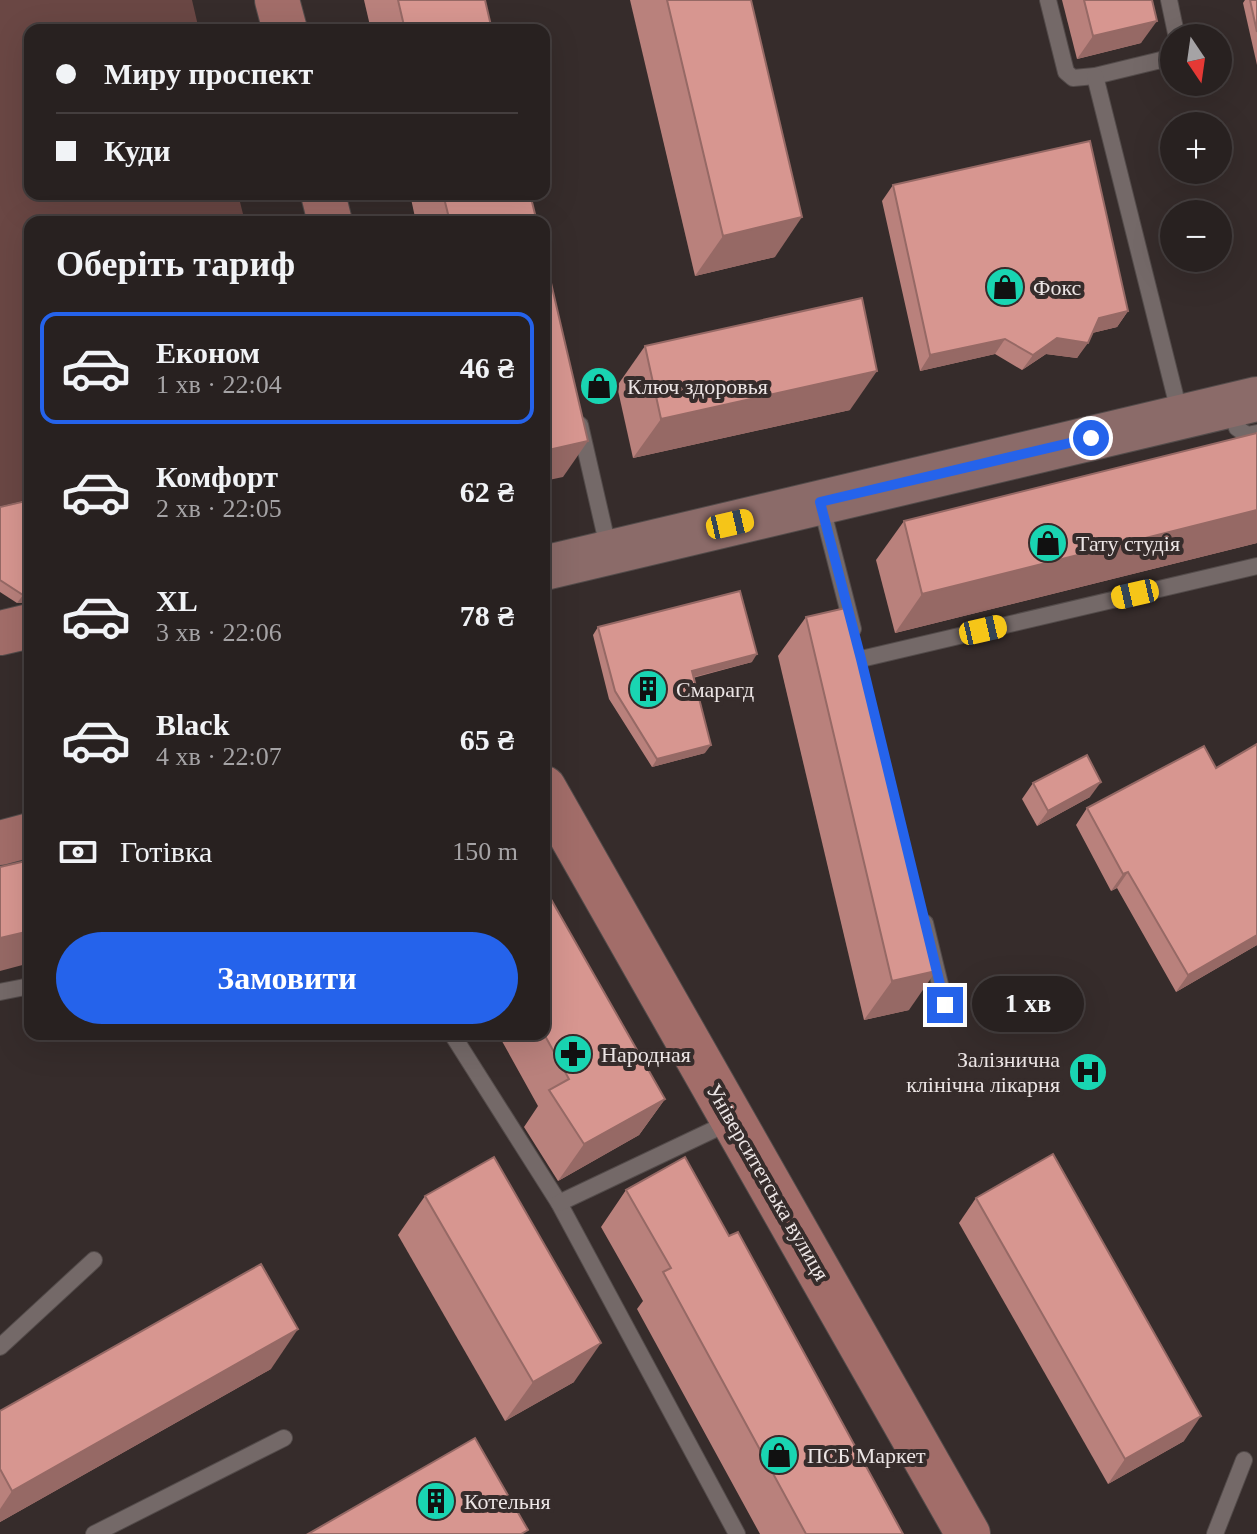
<!DOCTYPE html>
<html lang="uk">
<head>
<meta charset="utf-8">
<style>
	:root { --surface:#282120; --page:#342e2d; --text:#f1f3f6; --muted:#a5a3a5; --line:#443e3e; --accent:#2563eb }
	body { margin:0; font-family:"Times New Roman",serif; background:var(--page); color:var(--text); height:100vh; display:flex; flex-direction:column; font-size:30px; white-space:nowrap }
	* { box-sizing:border-box; margin:0 }
	p { font-size:26px; color:var(--muted) }
	.icon { flex:none; width:44px; height:44px; fill:none; stroke:currentColor; stroke-width:2; stroke-linecap:round; stroke-linejoin:round }
	.map { position:relative; flex:1; overflow:hidden }
	.side { position:absolute; left:24px; top:216px; width:526px; height:824px; display:flex; flex-direction:column; background:var(--surface); border-radius:16px; box-shadow:0 8px 32px #0002,0 0 0 2px var(--line) }
	.side>* { flex:none }
	.top-card { position:absolute; left:24px; top:24px; width:526px; height:176px; border-radius:16px; box-shadow:0 8px 32px #0002,0 0 0 2px var(--line); display:grid; align-content:center; height:176px; padding:0 32px; background:var(--surface) }
	.needle { width:52px; rotate:167deg }
	.fabs { position:absolute; left:1160px; top:24px; display:grid; gap:16px }
	.fabs a { display:grid; place-items:center; width:72px; height:72px; border-radius:50%; background:var(--surface); box-shadow:0 8px 32px #0002,0 0 0 2px var(--line); font-size:40px }
	.end { position:absolute; width:36px; height:36px; margin:-18px; border:10px solid #2563eb; background:#fff; box-shadow:0 0 0 4px #fff }
	.from { border-radius:50% }
	.bubble { position:absolute; height:56px; border-radius:28px; background:var(--surface); box-shadow:0 8px 32px #0002,0 0 0 2px var(--line); font-size:26px; font-weight:700; line-height:56px; text-align:center }
	.car { position:absolute; width:24px; height:48px; margin:-24px -12px; border-radius:10px; box-shadow:0 0 6px 2px #0007; background:linear-gradient(#f5c518 24%,#345 0 40%,#f5c518 0 76%,#345 0 86%,#f5c518 0) }
	.top-card b { display:flex; align-items:center; gap:28px; height:76px; font-size:30px }
	.top-card b+b { border-top:2px solid var(--line) }
	.top-card i { width:20px; height:20px; background:var(--text) }
	ul { padding:0; list-style:none }
	li { display:flex; align-items:center; gap:24px; height:112px; margin:0 16px 12px; padding:0 16px; border:4px solid transparent; border-radius:16px }
	li div { flex:1 }
	li b { display:block; font-size:30px }
	li em { font-style:normal; font-weight:700 }
	li.on { border-color:var(--accent) }
	li>.icon { width:72px; height:72px; stroke-width:1.5 }
	h2 { padding:0 32px; font-size:36px; line-height:96px }
	.pay { display:flex; align-items:center; gap:20px; height:88px; padding:0 32px; font-size:30px }
	.pay p { margin-inline-start:auto }
	.primary-button { display:flex; gap:16px; margin-top:auto; padding:16px 32px }
	.primary-button a { flex:1; height:92px; border-radius:48px; background:var(--accent); color:#fff; font-size:32px; font-weight:700; line-height:92px; text-align:center }
	.map>svg:first-child { display:block }
	.green { fill:#6a4744 }
	.lines { fill:none; stroke-linecap:round; stroke-linejoin:round }
	.lane-casing { stroke:#534b4a; stroke-width:18 }
	.secondary-casing { stroke:#534b4a; stroke-width:46 }
	.primary-casing { stroke:#534b4a; stroke-width:46 }
	.lane { stroke:#746968; stroke-width:16 }
	.secondary { stroke:#8b6b69; stroke-width:44 }
	.primary { stroke:#a26d69; stroke-width:44 }
	.wall { fill:#b9817c }
	.shaded-wall { fill:#966965 }
	.building { fill:#d79690; stroke:#966965; stroke-width:2 }
	.route { stroke:#2563eb; stroke-width:10 }
	.labels { text-anchor:middle; dominant-baseline:central; stroke-width:8; stroke-linejoin:round; paint-order:stroke }
	.poi-label { font-size:22px; fill:#ece5e5; stroke:#362c2b; text-anchor:start }
	.street-label { font-size:22px; fill:#ece5e5; stroke:#362c2b }
</style>
</head>
<body>
<div class="map">
<svg width="1257" height="1534" viewBox="0 0 1257 1534">
	<rect width="100%" height="100%" fill="#362c2b"/>
	<polygon class="green" points="0,0 192,0 199,30 30,30 30,194 238,194 245,222 30,222 30,499 0,506"/>
	<g class="lines">
		<defs>
			<g id="lane">
				<polyline points="1048,0 1066,72 1073,78 1095,76 1165,59 1174,50"/>
				<polyline points="1169,0 1177,38"/>
				<polyline points="1095,76 1180,415"/>
				<polyline points="1231,409 1237,428 1247,435 1257,433"/>
				<polyline points="580,425 609,551"/>
				<polyline points="821,504 853,629"/>
				<polyline points="861,659 1257,566"/>
				<polyline points="925,923 945,1005"/>
				<polyline points="0,992 30,986"/>
				<polyline points="452,1034 559,1203 737,1534"/>
				<polyline points="559,1203 732,1121"/>
				<polyline points="0,1347 94,1260"/>
				<polyline points="94,1534 284,1438"/>
				<polyline points="1215,1534 1244,1460"/>
			</g>
			<polyline id="secondary" points="544,568 1257,399"/>
			<g id="primary">
				<polyline points="277,0 285,30"/>
				<polyline points="323,194 330,222"/>
				<polyline points="0,633 30,626"/>
				<polyline points="544,788 968,1534"/>
				<polyline points="0,843 30,835"/>
			</g>
		</defs>
		<use href="#lane" class="lane-casing"/>
		<use href="#secondary" class="secondary-casing"/>
		<use href="#primary" class="primary-casing"/>
		<use href="#lane" class="lane"/>
		<use href="#secondary" class="secondary"/>
		<use href="#primary" class="primary"/>
	</g>
	<g class="wall">
		<polygon points="364,0 485,0 492,30 371,30"/>
		<polygon points="630,0 751,0 775,257 695,276"/>
		<polygon points="1062,0 1152,0 1141,43 1077,59"/>
		<polygon points="1245,0 1257,0 1257,65 1243,3"/>
		<polygon points="893,185 1128,311 1117,327 1092,333 1077,358 1046,354 1022,370 995,354 920,371 882,201"/>
		<polygon points="410,194 530,194 537,222 416,222"/>
		<polygon points="645,346 850,410 633,458 617,386"/>
		<polygon points="1257,433 1257,543 895,633 876,560 904,521"/>
		<polygon points="30,500 30,602 17,603 0,592 0,507"/>
		<polygon points="806,617 909,1010 864,1020 778,656"/>
		<polygon points="598,627 752,662 693,678 705,753 652,767 609,699 593,635"/>
		<polygon points="1257,744 1257,945 1176,992 1117,888 1111,891 1076,825 1087,808 1216,768"/>
		<polygon points="1033,783 1090,797 1037,826 1022,799"/>
		<polygon points="498,1034 544,1034 665,1099 639,1135 558,1181 524,1127 538,1106"/>
		<polygon points="626,1190 729,1236 903,1534 760,1534 637,1309 643,1301 601,1227"/>
		<polygon points="425,1196 574,1382 505,1421 398,1235"/>
		<polygon points="976,1198 1184,1441 1108,1484 959,1223"/>
		<polygon points="271,1369 0,1522 0,1411"/>
	</g>
	<g class="shaded-wall">
		<polygon points="1157,21 1141,43 1077,59 1093,36"/>
		<polygon points="802,217 775,257 695,276 723,236"/>
		<polygon points="1128,311 1117,327 1088,334 1099,318"/>
		<polygon points="1057,338 1088,343 1077,358 1046,354 1022,370 1033,355"/>
		<polygon points="1005,339 995,354 920,371 930,355"/>
		<polygon points="877,371 850,410 633,458 661,419"/>
		<polygon points="588,441 563,477 544,481 544,451"/>
		<polygon points="1257,510 1257,543 895,633 922,594"/>
		<polygon points="23,595 30,595 30,602 17,603"/>
		<polygon points="757,654 752,662 686,679 692,671"/>
		<polygon points="711,745 705,753 652,767 657,759"/>
		<polygon points="1101,782 1090,797 1037,826 1048,811"/>
		<polygon points="1128,872 1117,888 1111,891 1123,874"/>
		<polygon points="30,931 30,963 0,971 0,938"/>
		<polygon points="1257,935 1257,945 1176,992 1188,975"/>
		<polygon points="936,971 909,1010 864,1020 892,981"/>
		<polygon points="665,1099 639,1135 558,1181 584,1144"/>
		<polygon points="298,1329 271,1369 0,1522 0,1509 12,1491"/>
		<polygon points="601,1343 574,1382 505,1421 533,1382"/>
		<polygon points="1201,1416 1184,1441 1108,1484 1125,1459"/>
	</g>
	<g class="building">
		<polygon points="398,0 485,0 492,30 405,30"/>
		<polygon points="667,0 751,0 802,217 723,236"/>
		<polygon points="1084,0 1152,0 1157,21 1093,36"/>
		<polygon points="1250,0 1257,0 1257,32"/>
		<polygon points="1090,141 1128,311 1099,318 1088,343 1057,338 1033,355 1005,339 930,355 893,185"/>
		<polygon points="443,194 530,194 537,222 450,222"/>
		<polygon points="544,253 588,441 544,451"/>
		<polygon points="862,298 877,371 661,419 645,346"/>
		<polygon points="1257,433 1257,510 922,594 904,521"/>
		<polygon points="30,500 30,595 23,595 0,580 0,507"/>
		<polygon points="740,591 757,654 692,671 711,745 657,759 615,691 598,627"/>
		<polygon points="850,607 936,971 892,981 806,617"/>
		<polygon points="1257,744 1257,935 1188,975 1128,872 1123,874 1087,808 1204,746 1216,768"/>
		<polygon points="1087,755 1101,782 1048,811 1033,783"/>
		<polygon points="30,860 30,931 0,938 0,867"/>
		<polygon points="544,887 665,1099 584,1144 549,1090 569,1079 544,1034"/>
		<polygon points="1053,1154 1201,1416 1125,1459 976,1198"/>
		<polygon points="494,1157 601,1343 533,1382 425,1196"/>
		<polygon points="685,1157 729,1236 738,1232 903,1534 806,1534 663,1272 671,1268 626,1190"/>
		<polygon points="261,1264 298,1329 12,1491 0,1469 0,1411"/>
		<polygon points="475,1438 528,1530 521,1534 308,1534"/>
	</g>
	<g class="lines">
		<polyline class="route" points="945,1005 861,659 820,502 1091,438"/>
	</g>
	<defs>
		<symbol id="shop-disc" viewBox="-11 -11 22 22"><circle r="9.5" fill="#19d5b2" stroke="#362c2b"/><path d="M-5-2.5h2.3a2.7 3.5 0 0 1 5.4 0H5L5.5 6h-11ZM-1.5-2.5h3a1.5 2.3 0 0 0-3 0Z" fill="#111"/></symbol>
		<symbol id="building-disc" viewBox="-11 -11 22 22"><circle r="9.5" fill="#19d5b2" stroke="#362c2b"/><path d="M-4-6H4V6H1V3H-1V6H-4ZM-2.5-4.3h1.7v1.8h-1.7ZM.8-4.3h1.7v1.8H.8ZM-2.5-1h1.7V.8h-1.7ZM.8-1h1.7V.8H.8Z" fill="#111"/></symbol>
		<symbol id="pharmacy-disc" viewBox="-11 -11 22 22"><circle r="9.5" fill="#19d5b2" stroke="#362c2b"/><path d="M-2-6h4v4h4v4h-4v4h-4v-4h-4v-4h4Z" fill="#111"/></symbol>
		<symbol id="hospital-disc" viewBox="-11 -11 22 22"><circle r="9.5" fill="#19d5b2" stroke="#362c2b"/><path d="M-5-5h3v3.5h4V-5h3V5h-3V1.5h-4V5h-3Z" fill="#111"/></symbol>
	</defs>
	<g fill-rule="evenodd">
		<use href="#shop-disc" x="983" y="265" width="44" height="44"/>
		<use href="#shop-disc" x="577" y="364" width="44" height="44"/>
		<use href="#shop-disc" x="1026" y="521" width="44" height="44"/>
		<use href="#building-disc" x="626" y="667" width="44" height="44"/>
		<use href="#pharmacy-disc" x="551" y="1032" width="44" height="44"/>
		<use href="#hospital-disc" x="1066" y="1050" width="44" height="44"/>
		<use href="#shop-disc" x="757" y="1433" width="44" height="44"/>
		<use href="#building-disc" x="414" y="1479" width="44" height="44"/>
	</g>
	<g class="labels">
		<g class="poi-label">
			<text x="1033" y="287">Фокс</text>
			<text x="627" y="386">Ключ здоровья</text>
			<text x="1076" y="543">Тату студія</text>
			<text x="676" y="689">Смарагд</text>
			<text x="601" y="1054">Народная</text>
			<text x="1060" y="1059" text-anchor="end">Залізнична<tspan x="1060" dy="25">клінічна лікарня</tspan></text>
			<text x="807" y="1455">ПСБ Маркет</text>
			<text x="464" y="1501">Котельня</text>
		</g>
		<g class="street-label">
			<text transform="translate(768 1182) rotate(60)">Університетська вулиця</text>
		</g>
	</g>
</svg>
<div class="fabs">
<a><svg class="needle" viewBox="-14 -14 28 28"><path d="M0-13l5 13h-10z" fill="#e53935"/><path d="M0 13l5-13h-10z" fill="#a5a3a5"/></svg></a>
<a>+</a>
<a>−</a>
</div>
<i class="end from" style="left:1091px;top:438px"></i>
<i class="end" style="left:945px;top:1005px"></i>
<div class="bubble" style="left:972px;top:976px;width:112px">1 хв</div>
<i class="car" style="left:730px;top:524px;rotate:77deg"></i>
<i class="car" style="left:1135px;top:594px;rotate:257deg"></i>
<i class="car" style="left:983px;top:630px;rotate:77deg"></i>
<div class="top-card">
<b><i class="from"></i>Миру проспект</b>
<b><i></i>Куди</b>
</div>
<section class="side">
<h2>Оберіть тариф</h2>
<ul>
<li class="on"><svg class="icon" aria-label="car" viewBox="0 0 24 24"><path d="M5 17H2v-5l4-1 3-4h7l3 4 3 1v5h-3M9 17h6M6 11h13"/><circle cx="7" cy="17" r="2"/><circle cx="17" cy="17" r="2"/></svg><div><b>Економ</b><p>1 хв · 22:04</p></div><em>46 ₴</em></li>
<li><svg class="icon" aria-label="car" viewBox="0 0 24 24"><path d="M5 17H2v-5l4-1 3-4h7l3 4 3 1v5h-3M9 17h6M6 11h13"/><circle cx="7" cy="17" r="2"/><circle cx="17" cy="17" r="2"/></svg><div><b>Комфорт</b><p>2 хв · 22:05</p></div><em>62 ₴</em></li>
<li><svg class="icon" aria-label="car" viewBox="0 0 24 24"><path d="M5 17H2v-5l4-1 3-4h7l3 4 3 1v5h-3M9 17h6M6 11h13"/><circle cx="7" cy="17" r="2"/><circle cx="17" cy="17" r="2"/></svg><div><b>XL</b><p>3 хв · 22:06</p></div><em>78 ₴</em></li>
<li><svg class="icon" aria-label="car" viewBox="0 0 24 24"><path d="M5 17H2v-5l4-1 3-4h7l3 4 3 1v5h-3M9 17h6M6 11h13"/><circle cx="7" cy="17" r="2"/><circle cx="17" cy="17" r="2"/></svg><div><b>Black</b><p>4 хв · 22:07</p></div><em>65 ₴</em></li>
</ul>
<div class="pay"><svg class="icon" aria-label="cash" viewBox="0 0 24 24"><path d="M3 7h18v10H3z"/><circle cx="12" cy="12" r="2"/></svg>Готівка<p>150 m</p></div>
<div class="primary-button"><a>Замовити</a></div>
</section>
</div>
</body>
</html>
